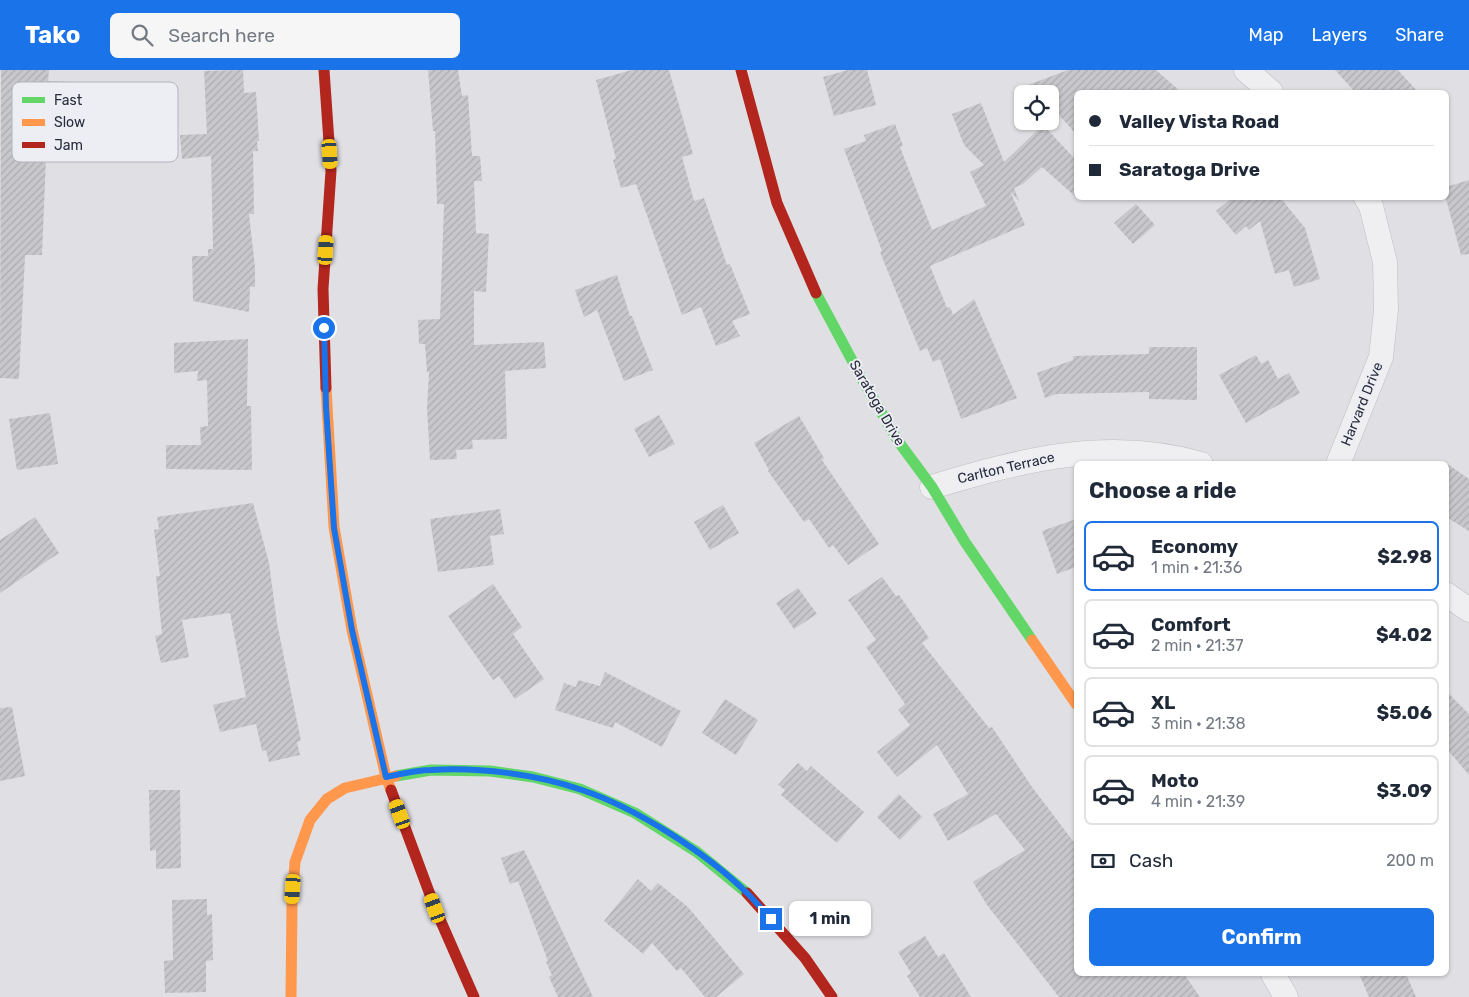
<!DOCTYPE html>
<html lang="en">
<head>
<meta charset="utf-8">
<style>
	:root { --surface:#fff; --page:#f6f6f7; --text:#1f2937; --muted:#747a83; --line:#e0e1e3; --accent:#1a73e8 }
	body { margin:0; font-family:Rubik,sans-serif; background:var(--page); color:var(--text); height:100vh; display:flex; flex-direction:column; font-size:19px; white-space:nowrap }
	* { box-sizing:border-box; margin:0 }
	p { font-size:16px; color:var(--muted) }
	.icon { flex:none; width:28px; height:28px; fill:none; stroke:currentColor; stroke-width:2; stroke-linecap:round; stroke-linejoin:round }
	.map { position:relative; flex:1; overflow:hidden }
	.sheet { position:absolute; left:1074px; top:391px; width:375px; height:515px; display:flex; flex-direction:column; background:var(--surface); border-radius:8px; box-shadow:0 1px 4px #0004 }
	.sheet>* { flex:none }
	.banner { position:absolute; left:1074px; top:20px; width:375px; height:110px; border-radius:8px; box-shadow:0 1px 4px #0004; display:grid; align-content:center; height:110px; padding:0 15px; background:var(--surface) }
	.buttons { position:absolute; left:1014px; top:15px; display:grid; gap:10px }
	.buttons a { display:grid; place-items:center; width:45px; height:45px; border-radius:8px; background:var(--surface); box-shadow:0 1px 4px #0004; font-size:25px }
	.end { position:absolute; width:22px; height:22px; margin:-11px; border:6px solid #1a73e8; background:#fff; box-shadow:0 0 0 2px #fff }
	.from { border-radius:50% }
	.bubble { position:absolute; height:35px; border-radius:8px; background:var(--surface); box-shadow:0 1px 4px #0004; font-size:16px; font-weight:700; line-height:35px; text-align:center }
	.car { position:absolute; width:15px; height:30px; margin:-15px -8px; border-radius:6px; box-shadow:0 0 4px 1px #0007; background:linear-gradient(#f5c518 24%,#345 0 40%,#f5c518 0 76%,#345 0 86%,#f5c518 0) }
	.banner b { display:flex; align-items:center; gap:18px; height:48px; font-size:19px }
	.banner b+b { border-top:1px solid var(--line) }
	.banner i { width:12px; height:12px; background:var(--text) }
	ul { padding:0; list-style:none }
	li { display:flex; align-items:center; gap:15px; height:70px; margin:0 10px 8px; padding:0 5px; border:2px solid var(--line); border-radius:8px }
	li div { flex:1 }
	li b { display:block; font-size:19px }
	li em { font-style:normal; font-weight:700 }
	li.selected { border-color:var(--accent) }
	li>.icon { width:45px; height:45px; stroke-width:1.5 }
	h2 { padding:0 15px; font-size:22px; line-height:60px }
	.pay { display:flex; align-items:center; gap:12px; height:55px; padding:0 15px; font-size:19px }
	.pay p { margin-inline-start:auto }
	.primary-button { display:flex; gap:10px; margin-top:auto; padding:10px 15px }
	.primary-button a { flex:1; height:58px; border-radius:8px; background:var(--accent); color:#fff; font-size:20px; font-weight:700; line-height:58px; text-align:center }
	header { display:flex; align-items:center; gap:30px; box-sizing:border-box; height:70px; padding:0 25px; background:var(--accent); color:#fff }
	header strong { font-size:24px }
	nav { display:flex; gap:28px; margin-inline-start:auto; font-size:18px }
	.search { width:350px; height:45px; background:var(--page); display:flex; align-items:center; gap:12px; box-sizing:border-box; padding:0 18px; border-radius:8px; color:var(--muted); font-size:19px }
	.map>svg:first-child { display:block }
	.building { fill:url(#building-hatch) }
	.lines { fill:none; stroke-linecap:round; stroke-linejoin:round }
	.street-casing { stroke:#bebec2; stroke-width:25 }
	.street { stroke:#efeff1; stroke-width:24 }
	.fast { stroke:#63d668; stroke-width:11 }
	.slow { stroke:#ff974d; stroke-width:11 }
	.jam { stroke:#b3261e; stroke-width:11 }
	.route { stroke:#1a73e8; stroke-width:6 }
	.labels { text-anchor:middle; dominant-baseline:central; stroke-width:4; stroke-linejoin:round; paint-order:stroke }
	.street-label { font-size:14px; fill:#282b3b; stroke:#edeef4 }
	.key { fill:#edeef4; stroke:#b2b4bc; stroke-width:1 }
	.key-label { font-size:14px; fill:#282b3b }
</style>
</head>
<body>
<header>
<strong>Tako</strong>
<div class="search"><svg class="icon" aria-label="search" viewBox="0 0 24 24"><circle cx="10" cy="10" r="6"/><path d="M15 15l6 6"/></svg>Search here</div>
<nav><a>Map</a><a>Layers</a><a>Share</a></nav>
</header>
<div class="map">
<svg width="1469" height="927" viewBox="0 0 1469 927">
	<defs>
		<pattern id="building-hatch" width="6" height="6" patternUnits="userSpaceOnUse" patternTransform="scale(1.25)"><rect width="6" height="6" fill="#c8c8cc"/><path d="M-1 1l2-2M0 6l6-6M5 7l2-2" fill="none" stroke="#acacb0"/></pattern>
	</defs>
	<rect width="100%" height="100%" fill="#e0e0e4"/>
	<g class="building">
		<polygon points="1,0 49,0 48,11 77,12 76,40 48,39 42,185 25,185 19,309 0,308"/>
		<polygon points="243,0 244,23 256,22 259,71 257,71 258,81 253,81 254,144 249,144 255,197 255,217 250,217 249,242 193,231 192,186 208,186 208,179 213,179 211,86 182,89 180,65 207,64 204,1"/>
		<polygon points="428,0 458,0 462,26 468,25 472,86 480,86 482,111 474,111 476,163 489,164 486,222 474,221 474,275 544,272 546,298 505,301 507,369 472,370 473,379 456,380 457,389 430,390 427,338 429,302 427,302 425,274 419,274 418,250 440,249 444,134 437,134 435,61 433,61"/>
		<polygon points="632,0 669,0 693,84 682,87 694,131 704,128 727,195 730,194 750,244 732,251 740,266 716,276 701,237 682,245 636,114 621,118 613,90 616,89 596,10"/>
		<polygon points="848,0 867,0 876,35 834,46 823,7"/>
		<polygon points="1068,0 1156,0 1181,22 1076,22 1076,64 1050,35 1050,24 1015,22 1015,20"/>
		<polygon points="1335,0 1398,0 1418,22 1355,22"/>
		<polygon points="981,33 1004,92 1043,55 1076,90 1076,127 1042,97 1023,114 1014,118 1019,131 1010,121 1025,155 930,196 947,238 950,237 953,245 974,229 1017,328 961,349 940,289 933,292 927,278 920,281 880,182 882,181 844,79 866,71 864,65 895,54 903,76 900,77 932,160 986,136 970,102 984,95 964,75 952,44"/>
		<polygon points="1469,110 1469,184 1461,185 1446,129 1446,117"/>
		<polygon points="1232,128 1288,128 1283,131 1305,158 1320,209 1294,217 1289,200 1275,204 1260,151 1249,160 1246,156 1236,165 1216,141"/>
		<polygon points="1136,134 1155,155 1133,174 1114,153"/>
		<polygon points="617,205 630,246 632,246 653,300 624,311 597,240 584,247 575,220"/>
		<polygon points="248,269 247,336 251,336 252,400 166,399 166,375 201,375 200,357 208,356 207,310 197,311 198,301 174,303 174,273"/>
		<polygon points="1149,277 1197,277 1197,330 1149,329 1149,322 1056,324 1045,328 1037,303 1073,290 1073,286 1149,284"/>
		<polygon points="1256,285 1261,294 1268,290 1278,309 1289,303 1300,323 1246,353 1219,305"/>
		<polygon points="50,343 58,394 17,400 9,349"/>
		<polygon points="659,345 675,374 649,387 634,359"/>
		<polygon points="799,346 824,388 822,390 879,474 848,495 833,475 829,478 809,449 804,452 768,401 769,400 754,373"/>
		<polygon points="1446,393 1469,409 1469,461 1446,447"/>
		<polygon points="253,433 269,493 277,553 301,671 297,672 300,685 269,692 266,680 262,681 256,654 220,662 213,635 246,627 230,543 182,550 189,587 161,593 155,566 162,564 156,506 160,506 154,460 159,459 157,447"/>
		<polygon points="723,435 739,463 710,480 694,452"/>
		<polygon points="500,439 504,464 490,466 494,495 438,502 430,449"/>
		<polygon points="35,447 59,483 0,523 0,470"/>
		<polygon points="1076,449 1076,497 1057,504 1042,461"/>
		<polygon points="882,507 896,526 899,525 929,568 922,573 989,658 992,657 1032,717 1076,775 1076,904 1184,904 1200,927 1059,927 987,835 973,812 1025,780 996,744 948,771 933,744 968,724 937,675 897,707 877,682 910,655 898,640 905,634 866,577 876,570 848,530"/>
		<polygon points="493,514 522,557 513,564 544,609 515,629 499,606 493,610 448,546"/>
		<polygon points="798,518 817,544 794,559 776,533"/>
		<polygon points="605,602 681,641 662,677 615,652 613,658 555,640 564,613 576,617 578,610 600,616"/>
		<polygon points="1446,621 1469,644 1469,705 1446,678"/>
		<polygon points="725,629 758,650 736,685 702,663"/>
		<polygon points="12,637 25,706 0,711 0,638"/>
		<polygon points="798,693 807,701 811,696 864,742 837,773 781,725 785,720 778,715"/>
		<polygon points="149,720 180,720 181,798 156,799 156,780 150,781"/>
		<polygon points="899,724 922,747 900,770 877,747"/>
		<polygon points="524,780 536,805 593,927 558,927 549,907 552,905 546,892 548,891 518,811 510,814 501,788"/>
		<polygon points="638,809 651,821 658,813 688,837 744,904 716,927 705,927 681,898 677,901 652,873 643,884 604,851"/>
		<polygon points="207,829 207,845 212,844 213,890 206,891 206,922 165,923 164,891 173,890 172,830"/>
		<polygon points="925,866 938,887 944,883 971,927 920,927 907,906 911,903 898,882"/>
		<polygon points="1359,904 1406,904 1416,927 1369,927"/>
	</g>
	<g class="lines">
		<defs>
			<g id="street">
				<polyline points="1246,0 1271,22"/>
				<polyline points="1338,394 1381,287 1386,240 1385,192 1371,136 1366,128"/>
				<path d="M 932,417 C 1022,390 1107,367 1201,394"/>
				<polyline points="1446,524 1469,540"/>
				<polyline points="1273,904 1286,927"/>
			</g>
		</defs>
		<use href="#street" class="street-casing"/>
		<use href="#street" class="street"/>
		<g class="fast">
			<polyline points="816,223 862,309 898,371 932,417 965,472 1032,570"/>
			<polyline points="396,706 431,700 490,701 533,707 580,719 635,743 697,782 747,823"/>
		</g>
		<g class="slow">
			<polyline points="326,318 334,457 352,560 386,707 391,720"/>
			<polyline points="1032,570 1076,634"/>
			<polyline points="291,927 292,833 295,792 310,750 327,729 345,718 396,706"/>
		</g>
		<g class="jam">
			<polyline points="324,0 331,101 323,219 326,318"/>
			<polyline points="741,0 777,133 816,223"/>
			<polyline points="391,720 435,838 474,927"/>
			<polyline points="747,823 805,888 832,927"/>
		</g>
	</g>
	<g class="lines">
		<path class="route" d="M 324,258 L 326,337 L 334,458 L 352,560 L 386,707 C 401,704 417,700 431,700 C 479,697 536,704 582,720 C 636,738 707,783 748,824 C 756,832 763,841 771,849"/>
	</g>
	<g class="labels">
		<g class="street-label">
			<text transform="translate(877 333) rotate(60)">Saratoga Drive</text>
			<text transform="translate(1362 334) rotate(-68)">Harvard Drive</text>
			<text transform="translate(1006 398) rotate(-13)">Carlton Terrace</text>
		</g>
	</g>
	<rect x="12" y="12" width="166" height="80" rx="8" class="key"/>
	<rect x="22" y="27" width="23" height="6" fill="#63d668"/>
	<rect x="22" y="49" width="23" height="7" fill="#ff974d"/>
	<rect x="22" y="72" width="23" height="6" fill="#b3261e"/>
	<g class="key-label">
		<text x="54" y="35">Fast</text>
		<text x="54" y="57">Slow</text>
		<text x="54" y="80">Jam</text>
	</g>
</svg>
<div class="buttons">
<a><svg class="icon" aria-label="locate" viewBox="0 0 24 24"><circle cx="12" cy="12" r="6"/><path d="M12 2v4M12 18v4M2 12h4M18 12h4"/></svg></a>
</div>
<i class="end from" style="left:324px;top:258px"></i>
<i class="end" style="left:771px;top:849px"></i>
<div class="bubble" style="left:789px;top:831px;width:82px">1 min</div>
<i class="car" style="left:330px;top:84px;rotate:176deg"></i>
<i class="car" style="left:326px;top:180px;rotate:4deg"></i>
<i class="car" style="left:400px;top:744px;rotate:340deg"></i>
<i class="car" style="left:293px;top:819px;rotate:184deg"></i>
<i class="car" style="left:435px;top:838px;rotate:340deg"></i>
<div class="banner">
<b><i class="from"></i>Valley Vista Road</b>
<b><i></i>Saratoga Drive</b>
</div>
<section class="sheet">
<h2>Choose a ride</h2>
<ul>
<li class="selected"><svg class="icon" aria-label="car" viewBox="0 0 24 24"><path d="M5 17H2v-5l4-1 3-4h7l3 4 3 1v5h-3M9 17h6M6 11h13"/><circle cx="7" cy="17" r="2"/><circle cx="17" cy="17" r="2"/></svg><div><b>Economy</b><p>1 min · 21:36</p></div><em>$2.98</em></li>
<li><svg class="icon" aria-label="car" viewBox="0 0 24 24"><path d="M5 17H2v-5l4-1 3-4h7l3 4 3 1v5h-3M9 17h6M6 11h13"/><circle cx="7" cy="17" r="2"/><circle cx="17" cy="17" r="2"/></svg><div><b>Comfort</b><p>2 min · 21:37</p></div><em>$4.02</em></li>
<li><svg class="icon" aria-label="car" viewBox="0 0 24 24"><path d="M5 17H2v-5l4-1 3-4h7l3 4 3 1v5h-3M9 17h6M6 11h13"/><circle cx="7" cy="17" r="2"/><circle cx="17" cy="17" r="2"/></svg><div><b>XL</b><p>3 min · 21:38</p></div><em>$5.06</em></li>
<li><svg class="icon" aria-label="car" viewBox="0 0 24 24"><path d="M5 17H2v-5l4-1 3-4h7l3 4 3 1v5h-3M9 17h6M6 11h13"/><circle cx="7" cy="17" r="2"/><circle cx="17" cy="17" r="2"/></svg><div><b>Moto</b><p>4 min · 21:39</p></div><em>$3.09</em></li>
</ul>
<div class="pay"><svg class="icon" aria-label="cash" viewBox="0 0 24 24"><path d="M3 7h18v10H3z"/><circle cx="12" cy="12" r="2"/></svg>Cash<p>200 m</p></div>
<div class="primary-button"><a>Confirm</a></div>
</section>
</div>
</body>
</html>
